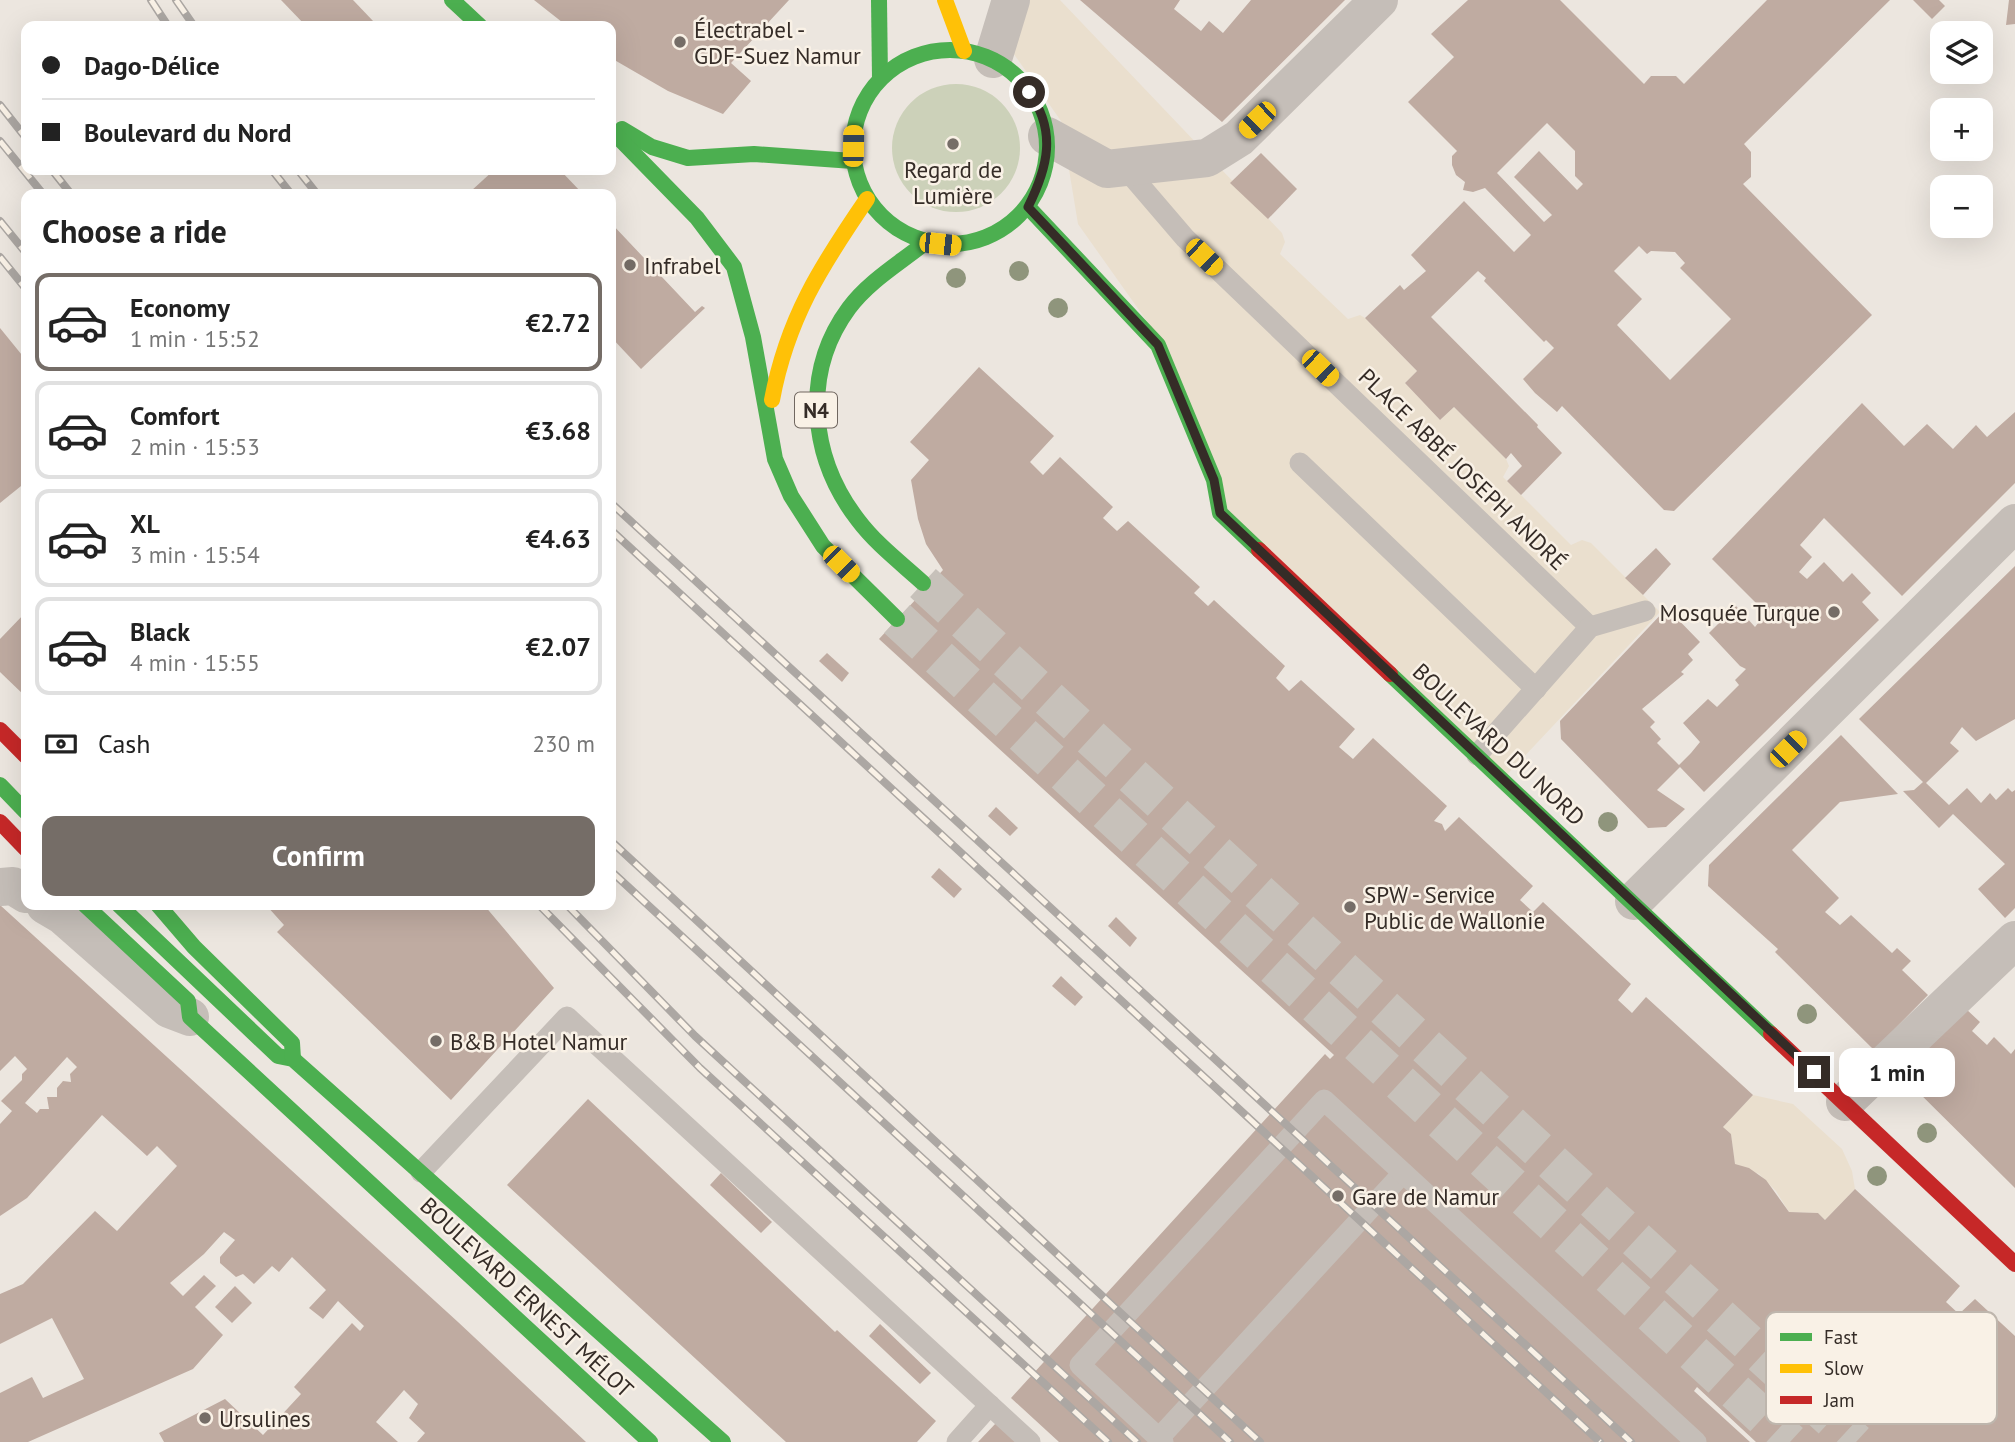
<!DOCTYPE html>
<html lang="en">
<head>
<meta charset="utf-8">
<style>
	:root { --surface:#fff; --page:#f6f6f6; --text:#222; --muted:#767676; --line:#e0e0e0; --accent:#756d67 }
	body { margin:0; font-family:"PT Sans",sans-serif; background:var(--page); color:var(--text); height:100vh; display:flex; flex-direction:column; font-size:26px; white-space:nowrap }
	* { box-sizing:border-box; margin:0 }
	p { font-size:23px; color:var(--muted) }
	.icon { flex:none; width:38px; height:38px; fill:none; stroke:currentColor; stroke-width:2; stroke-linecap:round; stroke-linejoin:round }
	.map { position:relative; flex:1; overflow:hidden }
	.details { position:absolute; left:21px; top:189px; width:595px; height:721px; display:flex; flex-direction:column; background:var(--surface); border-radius:14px; box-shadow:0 7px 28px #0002 }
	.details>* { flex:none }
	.top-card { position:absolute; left:21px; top:21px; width:595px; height:154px; border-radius:14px; box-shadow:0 7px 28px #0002; display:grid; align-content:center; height:154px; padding:0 21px; background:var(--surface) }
	.fabs { position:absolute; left:1930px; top:21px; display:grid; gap:14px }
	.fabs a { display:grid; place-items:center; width:63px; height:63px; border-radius:14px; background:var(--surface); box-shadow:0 7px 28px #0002; font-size:35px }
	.end { position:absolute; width:32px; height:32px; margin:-16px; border:9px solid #352c27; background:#fff; box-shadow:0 0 0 4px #fff }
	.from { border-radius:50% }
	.bubble { position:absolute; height:49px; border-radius:14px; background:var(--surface); box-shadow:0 7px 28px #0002; font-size:23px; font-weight:600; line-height:49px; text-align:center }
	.car { position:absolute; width:21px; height:42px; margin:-21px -10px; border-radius:9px; box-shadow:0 0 5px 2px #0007; background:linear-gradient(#f5c518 24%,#345 0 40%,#f5c518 0 76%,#345 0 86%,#f5c518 0) }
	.top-card b { display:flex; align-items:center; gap:24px; height:66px; font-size:26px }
	.top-card b+b { border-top:2px solid var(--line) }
	.top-card i { width:18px; height:18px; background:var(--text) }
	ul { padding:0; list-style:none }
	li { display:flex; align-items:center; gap:21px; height:98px; margin:0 14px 10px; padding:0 7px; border:4px solid var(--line); border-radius:14px }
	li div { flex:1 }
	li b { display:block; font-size:26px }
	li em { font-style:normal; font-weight:600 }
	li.active { border-color:var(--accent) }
	li>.icon { width:63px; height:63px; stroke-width:1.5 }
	h2 { padding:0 21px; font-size:32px; line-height:84px }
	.pay { display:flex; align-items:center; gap:18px; height:77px; padding:0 21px; font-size:26px }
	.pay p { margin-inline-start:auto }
	.action { display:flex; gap:14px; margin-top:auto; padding:14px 21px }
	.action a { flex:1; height:80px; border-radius:14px; background:var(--accent); color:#fff; font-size:28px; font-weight:600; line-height:80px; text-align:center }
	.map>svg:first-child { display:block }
	.green { fill:#ccd1b9 }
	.plaza { fill:#eadfce }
	.building { fill:#bfaba1; fill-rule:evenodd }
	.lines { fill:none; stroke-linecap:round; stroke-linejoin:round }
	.primary-tunnel { stroke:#c7c1ba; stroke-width:38; stroke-dasharray:38 19; stroke-linecap:butt }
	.lane { stroke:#c5beb8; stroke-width:21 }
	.street { stroke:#c5beb8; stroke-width:38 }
	.fast { stroke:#4caf50; stroke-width:16 }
	.slow { stroke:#ffc107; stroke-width:16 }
	.jam { stroke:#c62828; stroke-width:16 }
	.rail-casing { stroke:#aca7a3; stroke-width:8 }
	.rail { stroke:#f9f1e6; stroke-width:5; stroke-dasharray:16; stroke-linecap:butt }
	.tree { fill:#8f957c }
	.route { stroke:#352c27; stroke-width:9 }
	.poi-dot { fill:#756d67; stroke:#f9f1e6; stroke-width:2.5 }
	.labels { text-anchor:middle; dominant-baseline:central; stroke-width:5; stroke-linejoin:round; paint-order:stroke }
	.shield { fill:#f9f1e6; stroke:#706760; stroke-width:2 }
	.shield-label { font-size:21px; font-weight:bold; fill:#352c27 }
	.poi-label { font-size:23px; fill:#352c27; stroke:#f9f1e6; text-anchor:start }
	.street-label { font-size:23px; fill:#352c27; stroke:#f9f1e6 }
	.key { fill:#f9f1e6; stroke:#beb6ad; stroke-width:2 }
	.key-label { font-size:19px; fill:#352c27 }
</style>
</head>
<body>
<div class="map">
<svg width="2015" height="1442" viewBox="0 0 2015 1442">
	<rect width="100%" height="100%" fill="#ece6df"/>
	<circle class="green" cx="956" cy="148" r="64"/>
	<g class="plaza">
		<polygon points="1023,0 1060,0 1282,233 1285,242 1280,254 1348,319 1360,315 1365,318 1417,371 1405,383 1440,420 1454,407 1506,459 1509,466 1503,477 1571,545 1582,540 1591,543 1660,612 1503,779 1220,513 1161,341 1078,224 1061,121 1011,50"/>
		<polygon points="1753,1095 1793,1104 1842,1149 1852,1171 1855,1189 1825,1220 1818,1213 1789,1212 1776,1191 1759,1174 1735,1165 1731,1134 1723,1127"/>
	</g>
	<g class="building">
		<polygon points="281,0 353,0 374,22 369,26 306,26"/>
		<polygon points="534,0 789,0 731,63 751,81 723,114 668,91 611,58 611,26 567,26"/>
		<polygon points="1080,0 1180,0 1174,9 1201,31 1209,21 1223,33 1251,0 1345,0 1222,122"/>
		<path d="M 1468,0 L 1560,0 L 1644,84 L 1651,76 L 1676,76 L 1684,84 L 1767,0 L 1890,0 L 1744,144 L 1751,152 L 1751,177 L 1743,184 L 1872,315 L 1674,511 L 1664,510 L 1562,406 L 1557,412 L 1535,393 L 1523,379 L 1554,348 L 1546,340 L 1544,342 L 1484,281 L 1486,278 L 1478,271 L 1431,317 L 1538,425 L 1537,427 L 1562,453 L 1521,495 L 1507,481 L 1522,466 L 1511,453 L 1506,459 L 1454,407 L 1440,420 L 1405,383 L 1417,371 L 1365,318 L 1400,285 L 1404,290 L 1426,271 L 1411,255 L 1464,201 L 1514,252 L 1531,235 L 1485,188 L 1473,192 L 1463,190 L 1465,182 L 1456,175 L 1452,165 L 1452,156 L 1457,151 L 1408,102 L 1454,57 L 1431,34 ZM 1547,123 L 1575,151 L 1575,176 L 1583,184 L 1577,190 L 1539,151 L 1514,177 L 1552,215 L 1544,222 L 1497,173 ZM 1639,246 L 1647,254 L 1651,251 L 1675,252 L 1685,263 L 1680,268 L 1731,319 L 1670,380 L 1617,325 L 1642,299 L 1614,271 Z"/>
		<polygon points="1913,0 1939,0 1945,6 1932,19"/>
		<polygon points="2009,0 2015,0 2015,24 2006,25"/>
		<polygon points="1261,153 1297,189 1268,219 1230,183"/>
		<polygon points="494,170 560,170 583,194 474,194 471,191"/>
		<polygon points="611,223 695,312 702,306 705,308 641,369 611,337"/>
		<polygon points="0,328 26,360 26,482 0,503"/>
		<polygon points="979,367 1054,436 1030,462 1043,475 1060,457 1113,507 1103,518 1117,531 1128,521 1200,587 1194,593 1208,606 1214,600 1285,666 1276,678 1289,691 1301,680 1355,729 1339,747 1353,759 1373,738 1447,806 1434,821 1442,824 1445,831 1459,817 1533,886 1520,900 1533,912 1543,902 1631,984 1618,1000 1632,1013 1646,997 1753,1095 1723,1127 1731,1134 1735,1164 1749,1168 1766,1180 1789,1212 1818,1213 1825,1220 1855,1189 1960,1286 1946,1302 1959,1314 1975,1299 2015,1336 2015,1442 1756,1442 1697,1387 1694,1391 1750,1442 1059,1442 1011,1398 1325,1054 1330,1059 1334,1055 879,639 943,570 926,544 918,519 911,480 929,460 910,442"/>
		<polygon points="1862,403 1904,446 1927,424 1953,449 1976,425 1987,437 2015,412 2015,483 1902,596 1824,518 1800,545 1812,557 1799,572 1807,579 1824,562 1843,582 1852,573 1871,593 1862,602 1879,620 1704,792 1680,767 1657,790 1685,809 1666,827 1648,828 1561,739 1560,721 1667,608 1700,642 1688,654 1693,660 1681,672 1684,674 1642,709 1655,722 1650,727 1661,739 1657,743 1679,765 1691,753 1700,742 1683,723 1708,699 1717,707 1739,685 1735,680 1746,669 1740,666 1709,633 1736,606 1755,627 1766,613 1712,559"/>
		<polygon points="1656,548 1671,564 1643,595 1625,578"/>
		<polygon points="2015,566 2015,719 1976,741 1962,727 1950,743 1959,751 1926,783 1949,805 1967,788 1981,803 1990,793 1996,800 2008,788 2012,792 2015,790 2015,908 2005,918 1978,889 2005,864 1953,814 1939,828 1903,791 1914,790 1923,782 1859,719"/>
		<polygon points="26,612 26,697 0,672 0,639"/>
		<polygon points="827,653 849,673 842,682 819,661"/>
		<polygon points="1841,735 1898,794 1840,802 1792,850 1839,898 1825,912 1840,925 1851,915 1892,953 1897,948 1911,961 1902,970 1928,995 1874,1050 1775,952 1778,949 1708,886 1709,865"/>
		<polygon points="996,807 1018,828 1010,836 988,816"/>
		<polygon points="939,868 962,889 954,898 931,877"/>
		<path d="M 0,905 L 458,1322 L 586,1442 L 417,1442 L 425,1433 L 409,1418 L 418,1404 L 404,1390 L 376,1422 L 398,1442 L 164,1442 L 159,1433 L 225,1399 L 263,1435 L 301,1394 L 294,1387 L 352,1323 L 360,1331 L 364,1326 L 338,1301 L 323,1319 L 309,1308 L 326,1290 L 292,1257 L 279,1272 L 272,1266 L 254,1284 L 243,1274 L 236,1277 L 220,1263 L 220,1257 L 235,1240 L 224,1232 L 204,1254 L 170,1283 L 183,1296 L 204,1275 L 216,1286 L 195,1307 L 223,1335 L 193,1369 L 28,1442 L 0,1442 L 0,1393 L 32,1377 L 43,1398 L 84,1379 L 52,1318 L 0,1344 L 0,1294 L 23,1284 L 95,1211 L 117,1231 L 177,1166 L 157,1146 L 147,1156 L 102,1115 L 27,1198 L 0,1216 L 0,1124 L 12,1111 L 1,1101 L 22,1080 L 22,1074 L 27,1069 L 15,1056 L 0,1071 ZM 67,1057 L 77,1067 L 70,1074 L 71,1082 L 63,1081 L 57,1088 L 57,1097 L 47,1097 L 49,1109 L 40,1109 L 37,1113 L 25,1103 Z"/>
		<polygon points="266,905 484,905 554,988 451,1100 277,932 284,925"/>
		<polygon points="1116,917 1137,938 1130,947 1108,926"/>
		<polygon points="1061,976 1083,997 1075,1006 1052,986"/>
		<polygon points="1966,1009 1980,1022 1972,1031 1987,1045 1994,1037 2011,1054 2015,1049 2015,1188 1901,1075"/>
		<polygon points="588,1099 835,1332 837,1330 936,1421 917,1442 786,1442 507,1185"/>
		<polygon points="721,1173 772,1222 761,1233 710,1185"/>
		<polygon points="235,1286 252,1303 232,1323 215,1307"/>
		<polygon points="880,1324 931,1373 920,1384 869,1336"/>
		<polygon points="997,1422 1019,1442 978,1442"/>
	</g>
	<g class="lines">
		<g class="primary-tunnel">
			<polyline points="923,583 1856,1442"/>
			<polyline points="897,619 1790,1442"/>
		</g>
		<g class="lane">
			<polyline points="1125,168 1185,238 1590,627"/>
			<polyline points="1300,463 1536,689"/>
			<polyline points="1477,755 1590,627 1645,611"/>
			<polyline points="421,1172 567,1017 1030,1442"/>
			<polyline points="1159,1438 1403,1173"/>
			<polyline points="957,1442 990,1405"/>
			<polyline points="1163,1442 1080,1365 1324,1100 1696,1442"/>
		</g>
		<g class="street">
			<polyline points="993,59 1011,0"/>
			<polyline points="1047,136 1107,169 1207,158 1239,138 1379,0"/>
			<polyline points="0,887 13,886 26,894"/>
			<polyline points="1634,901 2015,523"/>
			<polyline points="45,905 62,915 169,1009 190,1017"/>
			<polyline points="1845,1102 2015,940"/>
		</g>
		<g class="fast">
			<polyline points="452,0 480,26"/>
			<polyline points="879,0 880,79"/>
			<circle cx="950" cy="147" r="97"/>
			<polyline points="622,129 652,147 688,158 754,154 853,161"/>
			<polyline points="611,130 697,218 734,267 753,337 775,459 791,496 823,546 897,619"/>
			<polyline points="1028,207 1158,345 1214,480 1220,513 1259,550"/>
			<path d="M 923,583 C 901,563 876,544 858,520 C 810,458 801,373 849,308 C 869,281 900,263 926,242"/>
			<polyline points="1390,674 1771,1034"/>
			<polyline points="0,785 26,812"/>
			<polyline points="85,905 188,1001 190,1017 650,1442"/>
			<polyline points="119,905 278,1056 293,1059 723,1442"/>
			<polyline points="158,905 194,947 292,1043 293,1059"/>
		</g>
		<g class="slow">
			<polyline points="945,0 964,51"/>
			<path d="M 772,400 C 787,319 821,266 867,199"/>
		</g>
		<g class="jam">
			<polyline points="1259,550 1390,674"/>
			<polyline points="0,730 26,756"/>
			<polyline points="0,822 26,849"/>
			<polyline points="1771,1034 2015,1264"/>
		</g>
		<defs>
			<g id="rail">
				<polyline points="151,0 168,26"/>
				<polyline points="176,0 194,26"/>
				<polyline points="0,105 26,138"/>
				<polyline points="0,141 43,194"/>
				<polyline points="52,170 71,194"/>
				<polyline points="272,170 291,194"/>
				<polyline points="298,170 317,194"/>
				<polyline points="0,221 26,253"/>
				<polyline points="0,257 26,289"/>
				<polyline points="611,503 1631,1442"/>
				<polyline points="611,530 1600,1442"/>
				<polyline points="611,841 1260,1442"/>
				<polyline points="611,871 1230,1442"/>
				<polyline points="539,905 700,1068 1108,1442"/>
				<polyline points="567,905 695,1036 1137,1442"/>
			</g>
		</defs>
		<use href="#rail" class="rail-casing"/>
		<use href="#rail" class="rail"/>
	</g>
	<g class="tree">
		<circle cx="1019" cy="271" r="10"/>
		<circle cx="956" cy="278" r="10"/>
		<circle cx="1058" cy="308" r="10"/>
		<circle cx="1608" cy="822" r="10"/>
		<circle cx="1807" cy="1014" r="10"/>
		<circle cx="1927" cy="1133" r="10"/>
		<circle cx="1877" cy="1176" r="10"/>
	</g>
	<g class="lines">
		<path class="route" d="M 1029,92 C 1057,131 1048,167 1028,207 L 1158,345 L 1214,480 L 1220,513 L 1814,1072"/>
	</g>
	<g class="poi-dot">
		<circle cx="680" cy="42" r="7"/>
		<circle cx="953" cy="144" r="7"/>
		<circle cx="630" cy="265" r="7"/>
		<circle cx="1834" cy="612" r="7"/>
		<circle cx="1350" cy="907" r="7"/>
		<circle cx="436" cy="1041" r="7"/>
		<circle cx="1338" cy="1196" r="7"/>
		<circle cx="205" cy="1418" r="7"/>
	</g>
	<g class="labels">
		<rect class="shield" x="795" y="392.5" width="42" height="35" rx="5"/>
		<g class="shield-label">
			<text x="816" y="410">N4</text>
		</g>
		<g class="poi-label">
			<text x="694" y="29">Électrabel -<tspan x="694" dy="26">GDF-Suez Namur</tspan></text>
			<text x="953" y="169" text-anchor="middle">Regard de<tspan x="953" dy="26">Lumière</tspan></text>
			<text x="644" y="265">Infrabel</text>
			<text x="1820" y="612" text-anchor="end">Mosquée Turque</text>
			<text x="1364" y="894">SPW - Service<tspan x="1364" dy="26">Public de Wallonie</tspan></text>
			<text x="450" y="1041">B&amp;B Hotel Namur</text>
			<text x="1352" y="1196">Gare de Namur</text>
			<text x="219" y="1418">Ursulines</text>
		</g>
		<g class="street-label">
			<text transform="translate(1463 469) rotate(44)">PLACE ABBÉ JOSEPH ANDRÉ</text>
			<text transform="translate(1499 744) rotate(43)">BOULEVARD DU NORD</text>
			<text transform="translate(527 1297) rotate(43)">BOULEVARD ERNEST MÉLOT</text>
		</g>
	</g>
	<rect x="1766" y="1312" width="231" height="112" rx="10" class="key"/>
	<rect x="1780" y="1333" width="32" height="8" fill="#4caf50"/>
	<rect x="1780" y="1364" width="32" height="9" fill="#ffc107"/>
	<rect x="1780" y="1396" width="32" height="8" fill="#c62828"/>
	<g class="key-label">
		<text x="1824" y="1344">Fast</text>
		<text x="1824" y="1375">Slow</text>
		<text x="1824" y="1407">Jam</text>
	</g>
</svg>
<div class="fabs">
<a><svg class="icon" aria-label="layers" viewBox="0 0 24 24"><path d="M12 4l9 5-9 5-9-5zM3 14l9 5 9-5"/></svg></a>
<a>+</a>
<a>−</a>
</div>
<i class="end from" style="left:1029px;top:92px"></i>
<i class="end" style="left:1814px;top:1072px"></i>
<div class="bubble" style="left:1839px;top:1048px;width:116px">1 min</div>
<i class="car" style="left:1257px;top:120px;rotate:226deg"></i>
<i class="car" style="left:853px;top:146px;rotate:1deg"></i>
<i class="car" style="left:940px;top:244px;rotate:96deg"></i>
<i class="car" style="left:1204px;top:257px;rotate:134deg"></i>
<i class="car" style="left:1320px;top:368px;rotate:134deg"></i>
<i class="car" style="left:841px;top:564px;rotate:135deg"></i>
<i class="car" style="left:1788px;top:749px;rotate:45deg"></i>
<div class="top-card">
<b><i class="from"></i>Dago-Délice</b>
<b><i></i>Boulevard du Nord</b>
</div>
<section class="details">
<h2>Choose a ride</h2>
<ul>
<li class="active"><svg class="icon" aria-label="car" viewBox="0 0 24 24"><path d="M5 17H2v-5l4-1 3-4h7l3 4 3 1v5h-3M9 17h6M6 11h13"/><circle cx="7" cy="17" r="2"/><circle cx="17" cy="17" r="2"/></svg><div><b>Economy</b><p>1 min · 15:52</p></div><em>€2.72</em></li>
<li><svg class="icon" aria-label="car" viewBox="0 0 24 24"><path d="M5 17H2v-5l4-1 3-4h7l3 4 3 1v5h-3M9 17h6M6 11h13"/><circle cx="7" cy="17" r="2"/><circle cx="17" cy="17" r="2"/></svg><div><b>Comfort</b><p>2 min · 15:53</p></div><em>€3.68</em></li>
<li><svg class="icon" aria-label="car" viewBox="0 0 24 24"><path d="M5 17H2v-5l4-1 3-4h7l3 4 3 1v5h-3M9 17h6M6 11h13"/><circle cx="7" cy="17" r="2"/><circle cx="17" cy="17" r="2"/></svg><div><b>XL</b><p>3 min · 15:54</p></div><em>€4.63</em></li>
<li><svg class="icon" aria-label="car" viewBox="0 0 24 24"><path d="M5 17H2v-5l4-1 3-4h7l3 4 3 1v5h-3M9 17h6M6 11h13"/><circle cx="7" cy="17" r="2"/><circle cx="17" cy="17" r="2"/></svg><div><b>Black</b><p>4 min · 15:55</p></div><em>€2.07</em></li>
</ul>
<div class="pay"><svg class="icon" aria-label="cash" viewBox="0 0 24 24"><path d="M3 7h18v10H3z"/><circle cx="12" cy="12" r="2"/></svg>Cash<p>230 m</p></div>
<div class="action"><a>Confirm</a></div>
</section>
</div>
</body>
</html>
